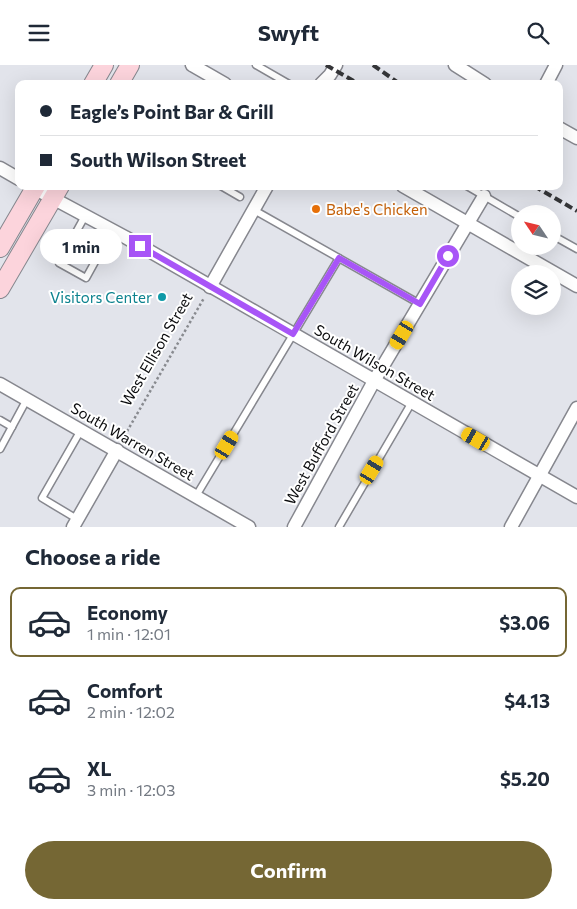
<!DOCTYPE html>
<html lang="en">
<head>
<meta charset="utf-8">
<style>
	:root { --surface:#fff; --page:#f6f6f7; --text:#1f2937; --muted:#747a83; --line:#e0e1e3; --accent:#756734 }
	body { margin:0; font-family:Commissioner,sans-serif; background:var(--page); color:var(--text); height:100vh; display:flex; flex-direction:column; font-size:19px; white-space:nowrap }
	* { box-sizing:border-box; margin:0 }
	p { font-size:16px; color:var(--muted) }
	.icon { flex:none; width:28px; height:28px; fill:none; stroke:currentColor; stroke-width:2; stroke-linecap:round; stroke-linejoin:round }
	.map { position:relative; height:462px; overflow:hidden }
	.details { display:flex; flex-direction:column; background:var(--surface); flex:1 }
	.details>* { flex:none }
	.top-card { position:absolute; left:15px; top:15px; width:548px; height:110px; border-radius:10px; box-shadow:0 5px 20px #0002; display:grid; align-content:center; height:110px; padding:0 25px; background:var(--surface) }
	.needle { width:32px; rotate:305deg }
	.fabs { position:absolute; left:511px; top:140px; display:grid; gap:10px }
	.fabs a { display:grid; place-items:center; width:50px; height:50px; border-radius:50%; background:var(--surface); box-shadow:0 5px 20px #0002; font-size:25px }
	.end { position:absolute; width:22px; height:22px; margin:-11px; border:6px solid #a855f7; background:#fff; box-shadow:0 0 0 2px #fff }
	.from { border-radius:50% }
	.bubble { position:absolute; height:35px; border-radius:18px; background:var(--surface); box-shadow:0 5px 20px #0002; font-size:16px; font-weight:700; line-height:35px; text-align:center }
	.car { position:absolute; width:15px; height:30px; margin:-15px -8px; border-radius:6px; box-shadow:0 0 4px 1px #0007; background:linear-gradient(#f5c518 24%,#345 0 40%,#f5c518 0 76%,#345 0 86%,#f5c518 0) }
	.top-card b { display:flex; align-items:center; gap:18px; height:48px; font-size:19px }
	.top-card b+b { border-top:1px solid var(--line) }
	.top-card i { width:12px; height:12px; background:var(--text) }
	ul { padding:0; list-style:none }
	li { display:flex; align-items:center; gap:15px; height:70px; margin:0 10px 8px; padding:0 15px; border:2px solid transparent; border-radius:10px }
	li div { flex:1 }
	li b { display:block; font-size:19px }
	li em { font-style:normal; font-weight:700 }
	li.selected { border-color:var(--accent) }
	li>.icon { width:45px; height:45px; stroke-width:1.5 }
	h2 { padding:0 25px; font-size:22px; line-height:60px }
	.primary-button { display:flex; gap:10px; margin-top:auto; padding:10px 25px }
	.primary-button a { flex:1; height:58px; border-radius:30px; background:var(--accent); color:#fff; font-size:20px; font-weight:700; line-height:58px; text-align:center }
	header { display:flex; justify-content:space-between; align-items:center; height:65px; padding:0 25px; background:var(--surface); font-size:22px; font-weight:700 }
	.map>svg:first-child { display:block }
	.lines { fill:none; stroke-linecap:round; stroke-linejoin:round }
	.service-casing { stroke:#86878e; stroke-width:9 }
	.minor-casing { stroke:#86878e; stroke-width:15 }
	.secondary-casing { stroke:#86878e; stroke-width:20 }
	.path { stroke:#888a8f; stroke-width:2.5; stroke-dasharray:2.5 2.5; stroke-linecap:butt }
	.service { stroke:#fff; stroke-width:6 }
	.minor { stroke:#fff; stroke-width:12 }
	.secondary { stroke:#fcd4dc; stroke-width:18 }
	.rail { stroke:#343538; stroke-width:4; stroke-dasharray:8 4; stroke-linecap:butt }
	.route { stroke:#a855f7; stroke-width:6 }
	.food-dot { fill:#e8710a; stroke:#fff; stroke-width:2 }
	.culture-dot { fill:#0f9aa8; stroke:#fff; stroke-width:2 }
	.labels { text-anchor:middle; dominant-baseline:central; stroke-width:4; stroke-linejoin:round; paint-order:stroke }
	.food-label { font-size:15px; fill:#c56008; stroke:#fff; text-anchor:start }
	.culture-label { font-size:15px; fill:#0d838f; stroke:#fff; text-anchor:end }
	.street-label { font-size:15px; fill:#0b0c0e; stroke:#fff }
</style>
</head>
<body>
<header><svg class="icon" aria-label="menu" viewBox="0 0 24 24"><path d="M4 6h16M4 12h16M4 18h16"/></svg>Swyft<svg class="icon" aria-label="search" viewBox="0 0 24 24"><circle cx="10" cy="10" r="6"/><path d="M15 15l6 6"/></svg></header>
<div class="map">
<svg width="577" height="462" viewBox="0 0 577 462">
	<rect width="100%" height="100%" fill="#e2e4eb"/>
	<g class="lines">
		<defs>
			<g id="service">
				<polyline points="256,0 289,19"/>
				<polyline points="221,121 240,132"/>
				<polyline points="467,121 520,152"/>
				<polyline points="254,145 420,239"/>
				<polyline points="85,151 59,198 86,213 112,166"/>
				<polyline points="552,170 577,184"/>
				<polyline points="0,355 12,362"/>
				<polyline points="0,384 27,334"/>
				<polyline points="196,431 339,193"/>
				<polyline points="77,454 42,433 81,365"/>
				<polyline points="339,462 412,337"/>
			</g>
			<g id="minor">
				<polyline points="192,0 225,19"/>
				<polyline points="455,0 485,19"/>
				<polyline points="321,19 330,10 336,0"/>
				<polyline points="546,19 556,0"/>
				<polyline points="559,63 577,73"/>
				<polyline points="0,103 19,114"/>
				<polyline points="30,121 125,172 577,432"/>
				<polyline points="403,121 577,221"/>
				<polyline points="210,222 267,121"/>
				<polyline points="0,319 249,462"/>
				<polyline points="73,462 117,385"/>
				<polyline points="294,462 374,316 484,131"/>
				<polyline points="511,462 577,343"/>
			</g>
			<g id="secondary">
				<polyline points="93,19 104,0"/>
				<polyline points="119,19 130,0"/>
				<polyline points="0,183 36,121"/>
				<polyline points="0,224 60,121"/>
			</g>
		</defs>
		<use href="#service" class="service-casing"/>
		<use href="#minor" class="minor-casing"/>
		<use href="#secondary" class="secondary-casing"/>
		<polyline class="path" points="122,375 204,233"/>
		<use href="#service" class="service"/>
		<use href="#minor" class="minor"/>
		<use href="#secondary" class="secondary"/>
		<g class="rail">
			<polyline points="326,0 359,19"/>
			<polyline points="373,0 400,19"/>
			<polyline points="534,121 577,146"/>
		</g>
	</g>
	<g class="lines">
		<polyline class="route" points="140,181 293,269 339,193 420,239 448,191"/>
	</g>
	<circle class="food-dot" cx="316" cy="144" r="5"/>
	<circle class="culture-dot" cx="162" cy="232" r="5"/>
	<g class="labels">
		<g class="food-label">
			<text x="326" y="144">Babe's Chicken</text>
		</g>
		<g class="culture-label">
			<text x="152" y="232">Visitors Center</text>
		</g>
		<g class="street-label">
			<text transform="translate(156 284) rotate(-60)">West Ellison Street</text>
			<text transform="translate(375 297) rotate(30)">South Wilson Street</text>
			<text transform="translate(133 376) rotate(30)">South Warren Street</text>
			<text transform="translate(321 379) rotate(-61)">West Bufford Street</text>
		</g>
	</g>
</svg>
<div class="fabs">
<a><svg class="needle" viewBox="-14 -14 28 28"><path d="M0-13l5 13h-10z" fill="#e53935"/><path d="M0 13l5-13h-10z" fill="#747a83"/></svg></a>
<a><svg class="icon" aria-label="layers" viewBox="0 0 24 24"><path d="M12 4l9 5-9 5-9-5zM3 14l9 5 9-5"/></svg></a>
</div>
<i class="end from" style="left:448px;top:191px"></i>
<i class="end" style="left:140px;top:181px"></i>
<div class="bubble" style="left:40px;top:164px;width:82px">1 min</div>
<i class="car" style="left:402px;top:270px;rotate:211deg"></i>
<i class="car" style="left:476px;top:374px;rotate:300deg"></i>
<i class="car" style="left:227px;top:380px;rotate:31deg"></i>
<i class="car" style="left:372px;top:405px;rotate:31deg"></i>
<div class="top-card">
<b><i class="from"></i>Eagle’s Point Bar &amp; Grill</b>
<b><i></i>South Wilson Street</b>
</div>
</div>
<section class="details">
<h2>Choose a ride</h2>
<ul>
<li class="selected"><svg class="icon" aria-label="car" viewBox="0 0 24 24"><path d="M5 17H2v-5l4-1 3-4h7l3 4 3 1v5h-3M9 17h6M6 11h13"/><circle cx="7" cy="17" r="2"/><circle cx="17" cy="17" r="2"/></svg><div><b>Economy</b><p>1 min · 12:01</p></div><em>$3.06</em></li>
<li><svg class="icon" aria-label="car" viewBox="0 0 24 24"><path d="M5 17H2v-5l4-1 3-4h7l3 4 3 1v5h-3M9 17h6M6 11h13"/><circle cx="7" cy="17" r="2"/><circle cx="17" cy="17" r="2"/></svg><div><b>Comfort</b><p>2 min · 12:02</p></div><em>$4.13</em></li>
<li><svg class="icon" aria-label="car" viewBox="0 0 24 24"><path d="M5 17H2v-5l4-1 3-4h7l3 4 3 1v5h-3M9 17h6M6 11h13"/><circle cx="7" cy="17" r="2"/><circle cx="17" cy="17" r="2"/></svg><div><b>XL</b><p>3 min · 12:03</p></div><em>$5.20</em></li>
</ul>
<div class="primary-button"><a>Confirm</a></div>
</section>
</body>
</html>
